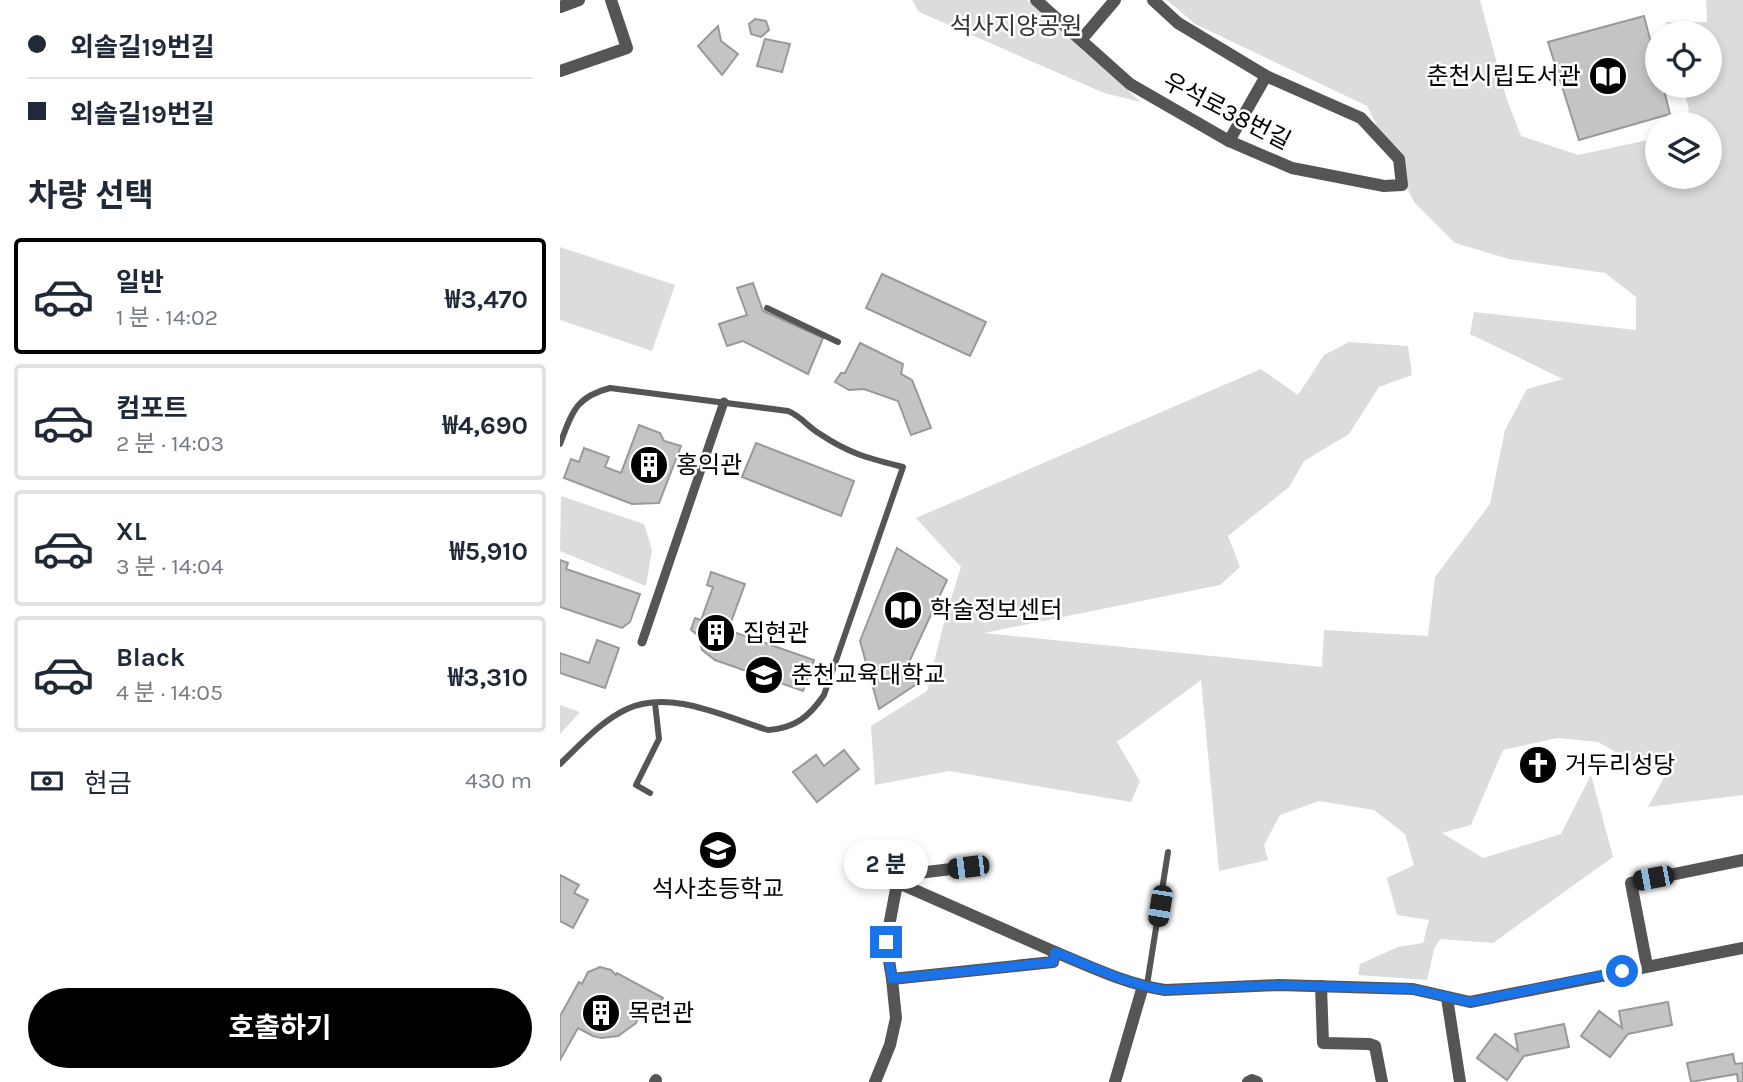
<!DOCTYPE html>
<html lang="ko">
<head>
<meta charset="utf-8">
<style>
	:root { --surface:#fff; --page:#f6f6f7; --text:#1f2937; --muted:#747a83; --line:#e0e1e3; --accent:#000 }
	body { margin:0; font-family:Karla,"Noto Sans KR",sans-serif; background:var(--page); color:var(--text); height:100vh; display:flex; flex-direction:column; font-size:26px; white-space:nowrap }
	* { box-sizing:border-box; margin:0 }
	p { font-size:23px; color:var(--muted) }
	.icon { flex:none; width:38px; height:38px; fill:none; stroke:currentColor; stroke-width:2; stroke-linecap:round; stroke-linejoin:round }
	.map { position:relative; flex:1; overflow:hidden }
	.drawer { display:flex; flex-direction:column; background:var(--surface); width:560px }
	.drawer>* { flex:none }
	.hud { display:grid; align-content:center; height:154px; padding:0 28px; background:var(--surface) }
	.fabs { position:absolute; left:1085px; top:21px; display:grid; gap:14px }
	.fabs a { display:grid; place-items:center; width:77px; height:77px; border-radius:50%; background:var(--surface); box-shadow:0 4px 10px #0003; font-size:35px }
	.end { position:absolute; width:32px; height:32px; margin:-16px; border:9px solid #1a73e8; background:#fff; box-shadow:0 0 0 4px #fff }
	.from { border-radius:50% }
	.bubble { position:absolute; height:49px; border-radius:24px; background:var(--surface); box-shadow:0 4px 10px #0003; font-size:23px; font-weight:700; line-height:49px; text-align:center }
	.car { position:absolute; width:21px; height:42px; margin:-21px -10px; border-radius:9px; box-shadow:0 0 5px 2px #0007; background:linear-gradient(#222 24%,#8ab4d8 0 40%,#222 0 76%,#8ab4d8 0 86%,#222 0) }
	.hud b { display:flex; align-items:center; gap:24px; height:66px; font-size:26px }
	.hud b+b { border-top:2px solid var(--line) }
	.hud i { width:18px; height:18px; background:var(--text) }
	ul { padding:0; list-style:none }
	li { display:flex; align-items:center; gap:21px; height:116px; margin:0 14px 10px; padding:0 14px; border:4px solid var(--line); border-radius:7px }
	li div { flex:1 }
	li b { display:block; font-size:26px }
	li em { font-style:normal; font-weight:700 }
	li.current { border-color:var(--accent) }
	li>.icon { width:63px; height:63px; stroke-width:1.5 }
	h2 { padding:0 28px; font-size:32px; line-height:84px }
	.pay { display:flex; align-items:center; gap:18px; height:77px; padding:0 28px; font-size:26px }
	.pay p { margin-inline-start:auto }
	.cta { display:flex; gap:14px; margin-top:auto; padding:14px 28px }
	.cta a { flex:1; height:80px; border-radius:42px; background:var(--accent); color:#fff; font-size:28px; font-weight:700; line-height:80px; text-align:center }
	main { display:flex; flex:1; min-height:0 }
	.map>svg:first-child { display:block }
	.green { fill:#dcdcdc }
	.building { fill:#c4c4c4; stroke:#999; stroke-width:2 }
	.lines { fill:none; stroke-linecap:round; stroke-linejoin:round }
	.service { stroke:#555; stroke-width:6 }
	.pedestrian { stroke:#555; stroke-width:9 }
	.minor { stroke:#555; stroke-width:12 }
	.route { stroke:#1a73e8; stroke-width:9 }
	.labels { text-anchor:middle; dominant-baseline:central; stroke-width:5; stroke-linejoin:round; paint-order:stroke }
	.park-label { font-size:24px; fill:#333; stroke:#fff }
	.poi-label { font-size:24px; fill:#000; stroke:#fff; text-anchor:start }
	.street-label { font-size:24px; fill:#000; stroke:#fff }
</style>
</head>
<body>
<main>
<section class="drawer">
<div class="hud">
<b><i class="from"></i>외솔길19번길</b>
<b><i></i>외솔길19번길</b>
</div>
<h2>차량 선택</h2>
<ul>
<li class="current"><svg class="icon" aria-label="car" viewBox="0 0 24 24"><path d="M5 17H2v-5l4-1 3-4h7l3 4 3 1v5h-3M9 17h6M6 11h13"/><circle cx="7" cy="17" r="2"/><circle cx="17" cy="17" r="2"/></svg><div><b>일반</b><p>1 분 · 14:02</p></div><em>₩3,470</em></li>
<li><svg class="icon" aria-label="car" viewBox="0 0 24 24"><path d="M5 17H2v-5l4-1 3-4h7l3 4 3 1v5h-3M9 17h6M6 11h13"/><circle cx="7" cy="17" r="2"/><circle cx="17" cy="17" r="2"/></svg><div><b>컴포트</b><p>2 분 · 14:03</p></div><em>₩4,690</em></li>
<li><svg class="icon" aria-label="car" viewBox="0 0 24 24"><path d="M5 17H2v-5l4-1 3-4h7l3 4 3 1v5h-3M9 17h6M6 11h13"/><circle cx="7" cy="17" r="2"/><circle cx="17" cy="17" r="2"/></svg><div><b>XL</b><p>3 분 · 14:04</p></div><em>₩5,910</em></li>
<li><svg class="icon" aria-label="car" viewBox="0 0 24 24"><path d="M5 17H2v-5l4-1 3-4h7l3 4 3 1v5h-3M9 17h6M6 11h13"/><circle cx="7" cy="17" r="2"/><circle cx="17" cy="17" r="2"/></svg><div><b>Black</b><p>4 분 · 14:05</p></div><em>₩3,310</em></li>
</ul>
<div class="pay"><svg class="icon" aria-label="cash" viewBox="0 0 24 24"><path d="M3 7h18v10H3z"/><circle cx="12" cy="12" r="2"/></svg>현금<p>430 m</p></div>
<div class="cta"><a>호출하기</a></div>
</section>
<div class="map">
<svg width="1183" height="1082" viewBox="0 0 1183 1082">
	<rect width="100%" height="100%" fill="#fff"/>
	<g class="green">
		<polygon points="352,0 467,0 581,102 544,93 359,12"/>
		<polygon points="607,0 920,0 946,97 961,136 1018,155 1097,138 1097,177 1150,177 1150,124 1121,124 1129,110 1123,86 1150,86 1150,33 1109,33 1106,22 1147,22 1146,0 1183,0 1183,795 1088,807 1107,772 1075,763 1038,742 997,738 943,750 911,825 882,833 923,858 1001,834 1031,775 1053,857 933,943 880,939 874,949 867,980 798,975 800,964 838,947 863,943 869,920 837,915 827,878 854,865 845,834 814,810 759,801 720,815 704,845 708,860 659,871 641,680 557,742 580,781 571,802 389,771 315,785 311,726 367,691 385,618 401,567 356,518 701,369 738,395 764,355 789,342 848,346 852,375 819,387 789,434 744,461 729,487 668,536 680,567 660,585 424,633 762,667 764,630 868,636 875,577 930,504 945,430 967,389 1003,379 910,334 914,312 1076,330 1076,297 1045,273 949,259 895,243 854,202 807,106 635,24"/>
		<polygon points="0,247 115,285 92,351 0,320"/>
		<polygon points="1,496 84,524 92,550 86,586 0,551"/>
		<polygon points="0,705 20,712 0,734"/>
	</g>
	<g class="building">
		<polygon points="1084,16 1097,66 1097,86 1103,86 1110,114 1019,140 988,42"/>
		<polygon points="195,19 206,21 209,30 201,37 191,34 189,24"/>
		<polygon points="158,26 161,41 178,54 162,75 138,46"/>
		<polygon points="205,39 230,44 222,72 197,66"/>
		<polygon points="322,274 426,322 410,356 306,308"/>
		<polygon points="193,283 203,311 263,338 248,374 183,341 167,346 159,324 187,315 177,288"/>
		<polygon points="300,343 343,364 341,374 352,380 371,428 351,435 338,401 304,389 289,390 275,382 281,373 285,373"/>
		<polygon points="79,425 100,433 104,441 121,446 99,503 72,504 4,478 11,459 19,462 24,448 49,457 45,467 61,473"/>
		<polygon points="196,443 294,481 281,516 182,477"/>
		<polygon points="337,548 387,580 350,660 360,682 319,709 300,641"/>
		<polygon points="0,560 8,563 6,569 80,594 70,622 62,628 0,607"/>
		<polygon points="151,572 185,584 168,630 254,660 243,691 155,660 142,650 139,636 131,630 135,618 141,620 153,587 147,585"/>
		<polygon points="37,640 59,648 45,688 0,673 0,653 29,663"/>
		<polygon points="284,750 299,769 257,802 233,772 256,755 264,766"/>
		<polygon points="345,847 355,860 319,888 298,860 311,850 318,858 328,851 333,856"/>
		<polygon points="0,875 19,885 14,893 28,900 13,928 0,921"/>
		<polygon points="40,967 51,970 56,975 57,973 103,998 96,1010 84,1003 76,1023 58,1036 41,1038 33,1036 18,1028 0,1060 0,1016 19,982 22,984 28,972"/>
		<polygon points="1108,1002 1112,1025 1068,1034 1050,1057 1021,1036 1039,1011 1062,1028 1059,1011"/>
		<polygon points="1004,1024 1009,1047 964,1056 947,1080 917,1058 935,1034 958,1051 955,1034"/>
		<polygon points="1173,1054 1175,1064 1183,1063 1183,1082 1178,1082 1177,1074 1131,1082 1127,1063"/>
	</g>
	<g class="lines">
		<g class="service">
			<polyline points="207,308 278,342"/>
			<path d="M 0,444 C 12,413 15,397 50,388 L 228,411 C 241,416 248,427 260,434 C 290,454 308,458 343,467 L 264,695 C 249,717 235,728 208,730 C 165,717 111,689 67,709 C 41,721 20,745 0,764"/>
			<polyline points="90,793 76,785 99,739 95,703"/>
			<polyline points="587,985 608,852"/>
		</g>
		<polyline class="pedestrian" points="82,642 164,402"/>
		<g class="minor">
			<polyline points="476,0 570,84 669,141 732,168 824,186 842,185 839,159 801,118 706,76 618,23 593,0"/>
			<polyline points="0,7 19,0"/>
			<polyline points="521,40 555,0"/>
			<polyline points="0,71 67,48 51,0"/>
			<polyline points="669,141 706,76"/>
			<polyline points="341,884 495,952"/>
			<polyline points="1087,966 1071,883 1183,860"/>
			<polyline points="332,979 326,942 336,889 350,874 408,867"/>
			<polyline points="761,986 763,1043 809,1044 815,1046 822,1082"/>
			<polyline points="887,998 900,1082"/>
			<polyline points="95,1082 96,1080"/>
			<path d="M 315,1082 L 330,1045 L 336,1018 L 332,979 L 493,962 L 495,952 C 531,967 566,984 605,990 L 719,985 L 853,989 L 910,1002 L 1183,948"/>
			<polyline points="555,1082 583,986"/>
			<polyline points="688,1082 692,1080 697,1082"/>
		</g>
	</g>
	<g class="lines">
		<path class="route" d="M 326,942 L 332,979 L 493,962 L 495,952 C 531,966 566,984 605,990 L 719,985 L 853,989 L 910,1002 L 1062,971"/>
	</g>
	<defs>
		<symbol id="library-disc" viewBox="-11 -11 22 22"><circle r="9.5" fill="#000" stroke="#fff"/><path d="M-6-4Q-3-5.5-.7-3.5V5Q-3 3-6 4ZM6-4Q3-5.5 .7-3.5V5Q3 3 6 4Z" fill="#fff"/></symbol>
		<symbol id="building-disc" viewBox="-11 -11 22 22"><circle r="9.5" fill="#000" stroke="#fff"/><path d="M-4-6H4V6H1V3H-1V6H-4ZM-2.5-4.3h1.7v1.8h-1.7ZM.8-4.3h1.7v1.8H.8ZM-2.5-1h1.7V.8h-1.7ZM.8-1h1.7V.8H.8Z" fill="#fff"/></symbol>
		<symbol id="university-disc" viewBox="-11 -11 22 22"><circle r="9.5" fill="#000" stroke="#fff"/><path d="M0-5L7-2L0 1L-7-2ZM-4 1L0 2.5L4 1V4Q0 6-4 4Z" fill="#fff"/></symbol>
		<symbol id="church-disc" viewBox="-11 -11 22 22"><circle r="9.5" fill="#000" stroke="#fff"/><path d="M-1.2-6h2.4v3.5h3.3v2.4h-3.3V6h-2.4V-.1h-3.3v-2.4h3.3Z" fill="#fff"/></symbol>
		<symbol id="school-disc" viewBox="-11 -11 22 22"><circle r="9.5" fill="#000" stroke="#fff"/><path d="M0-5L7-2L0 1L-7-2ZM-4 1L0 2.5L4 1V4Q0 6-4 4Z" fill="#fff"/></symbol>
	</defs>
	<g fill-rule="evenodd">
		<use href="#library-disc" x="1026" y="54" width="44" height="44"/>
		<use href="#building-disc" x="67" y="443" width="44" height="44"/>
		<use href="#library-disc" x="321" y="588" width="44" height="44"/>
		<use href="#building-disc" x="134" y="611" width="44" height="44"/>
		<use href="#university-disc" x="182" y="653" width="44" height="44"/>
		<use href="#church-disc" x="956" y="743" width="44" height="44"/>
		<use href="#school-disc" x="136" y="828" width="44" height="44"/>
		<use href="#building-disc" x="19" y="991" width="44" height="44"/>
	</g>
	<g class="labels">
		<g class="park-label">
			<text x="456" y="26">석사지양공원</text>
		</g>
		<g class="poi-label">
			<text x="1021" y="76" text-anchor="end">춘천시립도서관</text>
			<text x="116" y="465">홍익관</text>
			<text x="370" y="610">학술정보센터</text>
			<text x="183" y="633">집현관</text>
			<text x="231" y="675">춘천교육대학교</text>
			<text x="1005" y="765">거두리성당</text>
			<text x="158" y="889" text-anchor="middle">석사초등학교</text>
			<text x="68" y="1013">목련관</text>
		</g>
		<g class="street-label">
			<text transform="translate(667 111) rotate(27)">우석로38번길</text>
		</g>
	</g>
</svg>
<div class="fabs">
<a><svg class="icon" aria-label="locate" viewBox="0 0 24 24"><circle cx="12" cy="12" r="6"/><path d="M12 2v4M12 18v4M2 12h4M18 12h4"/></svg></a>
<a><svg class="icon" aria-label="layers" viewBox="0 0 24 24"><path d="M12 4l9 5-9 5-9-5zM3 14l9 5 9-5"/></svg></a>
</div>
<i class="end from" style="left:1062px;top:971px"></i>
<i class="end" style="left:326px;top:942px"></i>
<div class="bubble" style="left:284px;top:840px;width:84px">2 분</div>
<i class="car" style="left:408px;top:867px;rotate:263deg"></i>
<i class="car" style="left:1093px;top:878px;rotate:259deg"></i>
<i class="car" style="left:600px;top:906px;rotate:189deg"></i>
</div>
</main>
</body>
</html>
